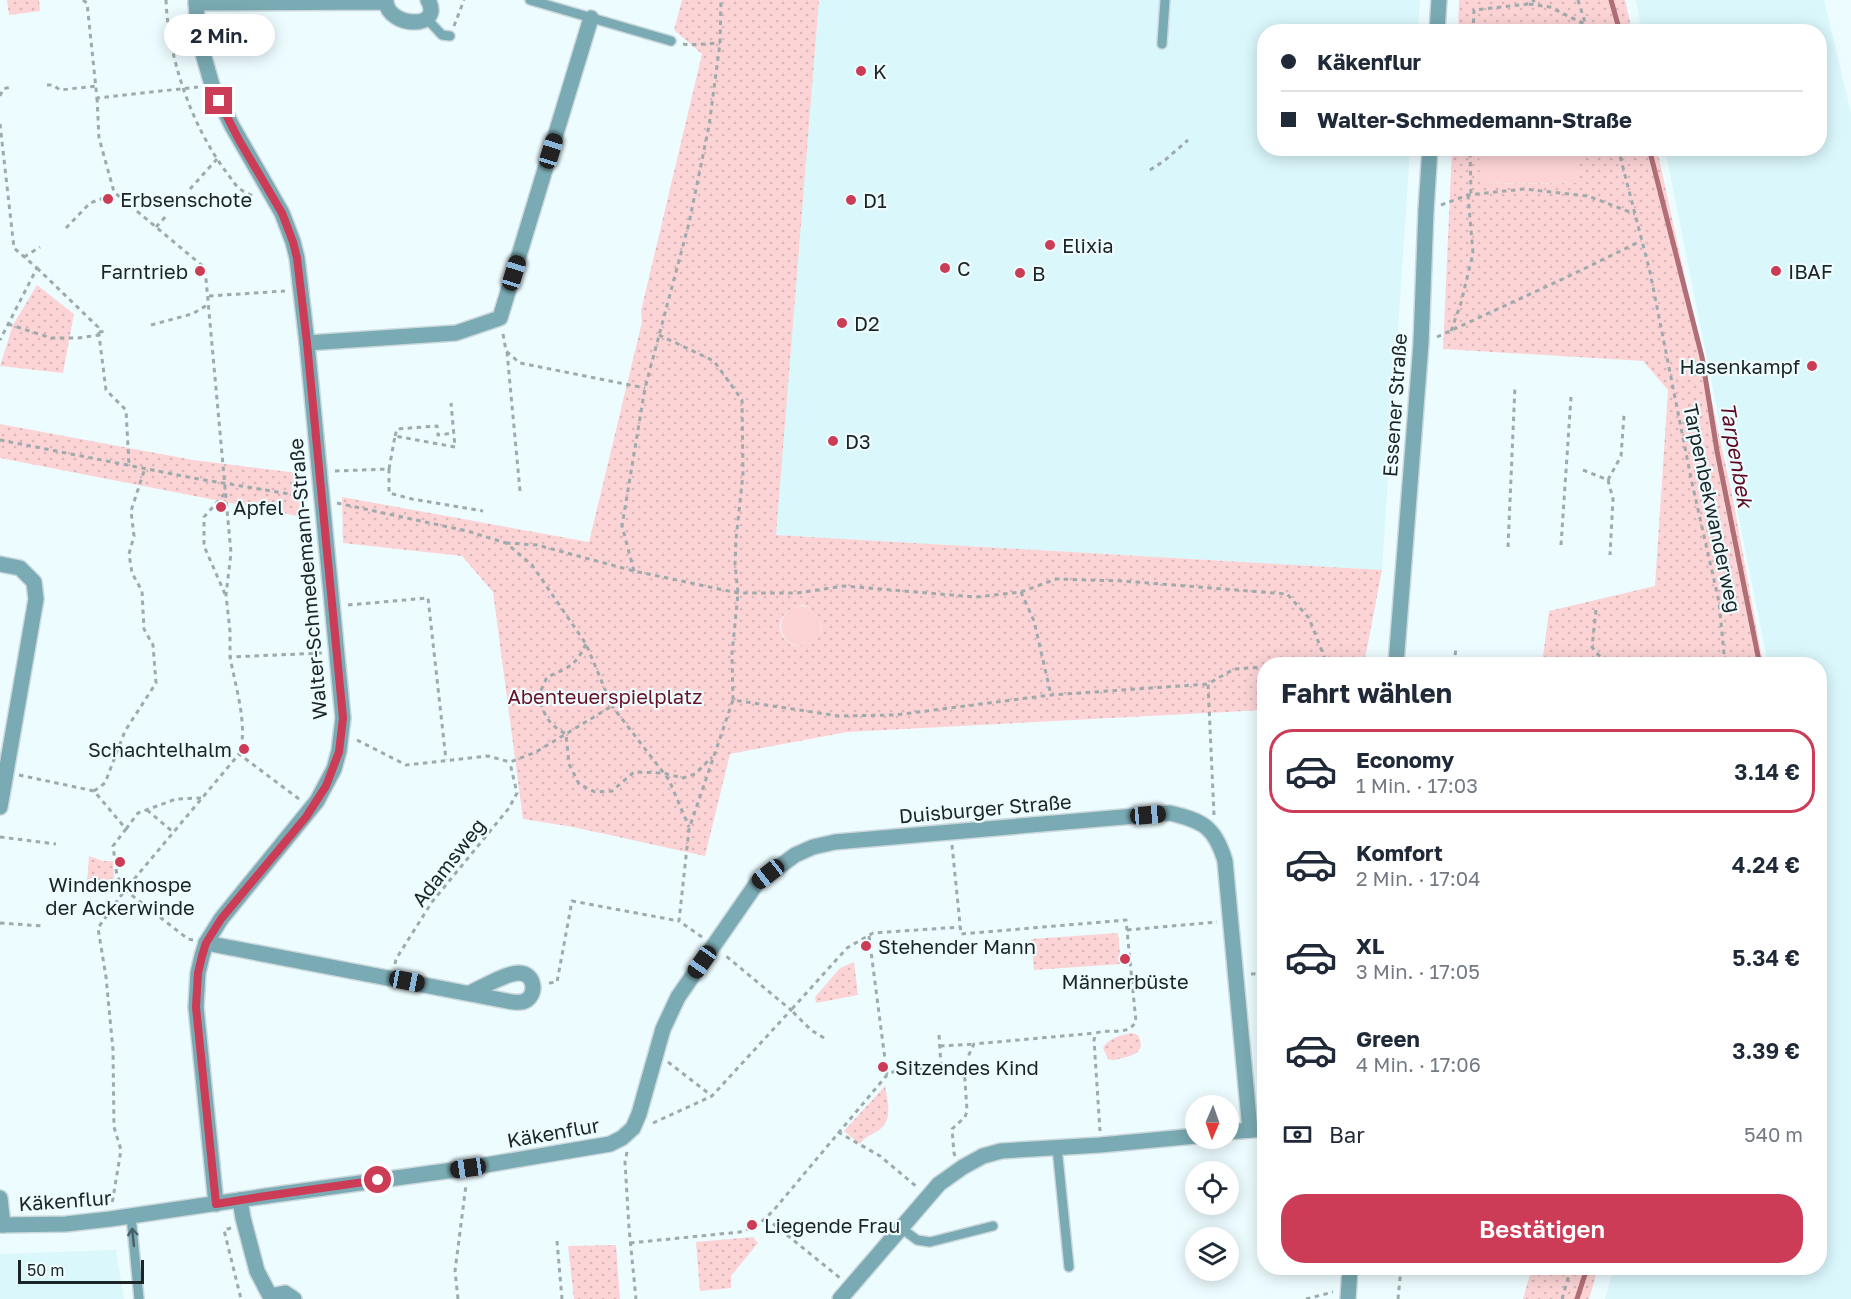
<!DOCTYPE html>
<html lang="de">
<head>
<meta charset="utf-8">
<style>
	:root { --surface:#fff; --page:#f2f2f3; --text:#1f2937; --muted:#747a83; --line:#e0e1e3; --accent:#cc3c56 }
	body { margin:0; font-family:"Golos Text",sans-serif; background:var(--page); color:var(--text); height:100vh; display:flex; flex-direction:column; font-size:22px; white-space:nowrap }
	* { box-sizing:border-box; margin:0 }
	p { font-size:20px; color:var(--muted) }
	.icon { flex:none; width:33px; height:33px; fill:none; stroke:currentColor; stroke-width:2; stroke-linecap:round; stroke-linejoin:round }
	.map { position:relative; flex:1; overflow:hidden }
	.side { position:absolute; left:1257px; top:657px; width:570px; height:618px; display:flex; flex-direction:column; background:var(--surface); border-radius:24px; box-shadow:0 3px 15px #0003 }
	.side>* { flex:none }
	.banner { position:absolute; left:1257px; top:24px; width:570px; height:132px; border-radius:24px; box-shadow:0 3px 15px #0003; display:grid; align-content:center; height:132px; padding:0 24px; background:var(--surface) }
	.needle { width:39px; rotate:182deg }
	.fabs { position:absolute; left:1185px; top:1095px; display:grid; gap:12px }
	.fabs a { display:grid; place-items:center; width:54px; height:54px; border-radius:50%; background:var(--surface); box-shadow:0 3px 15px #0003; font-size:30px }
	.scale { position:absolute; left:18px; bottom:15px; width:126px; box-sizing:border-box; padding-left:6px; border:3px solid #1d2425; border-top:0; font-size:16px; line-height:21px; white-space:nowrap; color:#1d2425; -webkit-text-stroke:4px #edfcff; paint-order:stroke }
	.end { position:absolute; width:27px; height:27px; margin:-14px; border:8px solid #cc3c56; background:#fff; box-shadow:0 0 0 3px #fff }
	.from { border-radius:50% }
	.bubble { position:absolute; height:42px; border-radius:21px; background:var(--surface); box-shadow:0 3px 15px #0003; font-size:20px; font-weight:600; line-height:42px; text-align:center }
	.car { position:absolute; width:18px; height:36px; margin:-18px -9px; border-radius:8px; box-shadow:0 0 4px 2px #0007; background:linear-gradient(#222 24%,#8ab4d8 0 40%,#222 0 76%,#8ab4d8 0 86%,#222 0) }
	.banner b { display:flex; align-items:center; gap:21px; height:57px; font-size:22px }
	.banner b+b { border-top:2px solid var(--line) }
	.banner i { width:15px; height:15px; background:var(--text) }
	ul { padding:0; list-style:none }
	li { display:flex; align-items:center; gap:18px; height:84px; margin:0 12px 9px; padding:0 12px; border:3px solid transparent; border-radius:24px }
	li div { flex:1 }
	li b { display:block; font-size:22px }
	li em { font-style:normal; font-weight:600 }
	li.current { border-color:var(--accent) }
	li>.icon { width:54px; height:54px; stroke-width:1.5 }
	h2 { padding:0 24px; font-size:27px; line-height:72px }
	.pay { display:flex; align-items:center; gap:15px; height:66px; padding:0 24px; font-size:22px }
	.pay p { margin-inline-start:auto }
	.action { display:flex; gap:12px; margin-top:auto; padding:12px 24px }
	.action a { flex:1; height:69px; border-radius:24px; background:var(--accent); color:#fff; font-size:24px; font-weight:600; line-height:69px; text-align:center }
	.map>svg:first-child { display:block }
	.built { fill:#daf7fc }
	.green { fill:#fcd4d6 }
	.park { fill:url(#park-dots); fill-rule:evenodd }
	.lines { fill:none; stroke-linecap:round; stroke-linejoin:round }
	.stream { stroke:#b06f76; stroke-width:5 }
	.service-casing { stroke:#ccd9dc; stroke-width:12 }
	.minor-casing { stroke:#ccd9dc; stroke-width:18 }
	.tertiary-casing { stroke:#ccd9dc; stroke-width:18 }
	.path { stroke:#9eaaac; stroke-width:3; stroke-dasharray:4.5 4.5; stroke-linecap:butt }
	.service { stroke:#7aaab3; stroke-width:9 }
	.minor { stroke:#7aaab3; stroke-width:15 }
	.tertiary { stroke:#7aaab3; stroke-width:15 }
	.oneway { stroke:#476065 }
	.route { stroke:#cc3c56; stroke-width:8 }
	.poi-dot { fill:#cc3c56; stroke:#edfcff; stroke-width:2 }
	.labels { text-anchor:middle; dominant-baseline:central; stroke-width:4.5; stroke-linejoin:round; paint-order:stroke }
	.poi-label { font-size:20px; fill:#1d2425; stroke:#edfcff; text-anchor:start }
	.street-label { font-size:20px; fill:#1d2425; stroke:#edfcff }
	.park-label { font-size:20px; fill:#681325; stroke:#edfcff }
	.water-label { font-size:21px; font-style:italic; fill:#600a1f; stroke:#edfcff }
</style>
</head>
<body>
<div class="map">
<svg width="1851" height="1299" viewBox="0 0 1851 1299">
	<defs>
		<pattern id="park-dots" width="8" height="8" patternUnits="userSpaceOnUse" patternTransform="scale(1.5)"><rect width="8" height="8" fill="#fcd4d6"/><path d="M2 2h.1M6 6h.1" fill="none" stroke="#d8b6b8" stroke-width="1.8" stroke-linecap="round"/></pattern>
	</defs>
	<rect width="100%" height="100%" fill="#edfcff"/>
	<g class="built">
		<polygon points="819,0 1420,0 1418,31 1264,32 1264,148 1410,149 1382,570 775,535"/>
		<polygon points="1636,0 1824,0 1851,113 1851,1299 1605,1299 1614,1268 1820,1268 1820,664 1768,664 1665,149 1820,148 1820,32 1642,31"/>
		<polygon points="116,1250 124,1299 0,1299 0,1254"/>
	</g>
	<g class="green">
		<polygon points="1479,149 1577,149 1577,183 1479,184"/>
		<circle cx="801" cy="626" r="20"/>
	</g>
	<g class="park">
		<polygon points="7,0 39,0 40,11 9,15"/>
		<path d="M 682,0 L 819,0 L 776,535 L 1382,570 L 1364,664 L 1264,664 L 1264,710 L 847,732 L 730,754 L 705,856 L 573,827 L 523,819 L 493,592 L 462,556 L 343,543 L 342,497 L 589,542 L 642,322 L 641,311 L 702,54 L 674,30 ZM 803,605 C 816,610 828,624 817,638 C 814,642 810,644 806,645 C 778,652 767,610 803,605 Z"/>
		<polygon points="1459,0 1625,0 1632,31 1458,31"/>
		<polygon points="1452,149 1479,149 1480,184 1577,183 1577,149 1657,149 1733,499 1763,664 1542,664 1549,611 1655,586 1668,390 1643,361 1443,349"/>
		<polygon points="37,285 74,314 63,373 0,366 13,325"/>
		<polygon points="0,424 193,460 298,473 302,517 0,458"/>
		<polygon points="89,856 103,861 113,861 115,894 87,885"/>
		<polygon points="1118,933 1121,964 1034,970 1031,939"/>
		<polygon points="854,962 858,995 816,1003 815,997 840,968"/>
		<path d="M 1132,1033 L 1138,1035 C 1146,1051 1136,1055 1122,1058 C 1116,1060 1113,1061 1108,1059 L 1103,1048 C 1108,1038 1121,1035 1132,1033 Z"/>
		<path d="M 885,1086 C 888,1103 894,1122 876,1132 C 870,1136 864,1137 860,1144 L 844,1131 Z"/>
		<polygon points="753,1237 758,1243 731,1276 731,1288 700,1291 696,1242"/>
		<polygon points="616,1245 620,1299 574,1299 568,1246"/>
		<polygon points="1532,1268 1598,1268 1589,1299 1523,1299"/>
	</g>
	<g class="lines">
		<g class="stream">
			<polyline points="1611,0 1620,32"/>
			<polyline points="1649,148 1702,357 1717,451 1759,661 1758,664"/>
			<polyline points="1577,1299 1587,1268"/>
		</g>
		<defs>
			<g id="service">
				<polyline points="530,0 671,41"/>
				<polyline points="427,19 442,35 450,36"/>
				<polyline points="1162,44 1165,0"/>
				<polyline points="1057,1147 1069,1267"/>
				<polyline points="131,1216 139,1299"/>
				<polyline points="901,1228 917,1240 930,1242 993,1226"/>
			</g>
			<g id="minor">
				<polyline points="196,0 198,36 212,85 232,126 282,213 293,242 297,258 307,343 343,718 339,751 334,769 317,801 221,919 206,943 202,956 198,973 196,1007 216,1204"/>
				<path d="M 196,3 L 386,2 C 389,28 444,30 428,0"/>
				<polyline points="307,343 456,333 500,318 591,18"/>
				<polyline points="0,564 20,568 34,582 36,599 0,807"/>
				<path d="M 206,943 L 507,1001 C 512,1002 517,1003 522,1002 C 538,998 536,973 519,973 C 506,973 483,987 470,993"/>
				<polyline points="1228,1132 1264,1129"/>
				<polyline points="0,1198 3,1225"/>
				<polyline points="240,1200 243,1218 257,1271 271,1298"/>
				<path d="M 0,1225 L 66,1224 L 110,1219 L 266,1196 L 468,1168 L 610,1144 L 622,1138 L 633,1128 L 639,1114 L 663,1029 L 678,997 L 757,883 L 795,855 L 813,847 L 835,842 L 1170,813 C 1203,821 1215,827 1225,861 L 1250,1130"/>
				<polyline points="271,1299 275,1295 285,1293 294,1299"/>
				<polyline points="840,1299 939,1184 963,1167 983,1156 1001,1151 1100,1145 1196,1136"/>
			</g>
			<g id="tertiary">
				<polyline points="1437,32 1439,0"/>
				<polyline points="1396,664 1421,343 1426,210 1430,148"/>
				<polyline points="1348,1299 1350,1268"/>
			</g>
		</defs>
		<use href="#service" class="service-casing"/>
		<use href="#minor" class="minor-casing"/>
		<use href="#tertiary" class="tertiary-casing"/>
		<g class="path">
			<polyline points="83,0 87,3 97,98 198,87"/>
			<path d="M 166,0 C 168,58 192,127 227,173 C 231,178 234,184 239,188 C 243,192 249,194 255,197"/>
			<polyline points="1578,0 1588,32"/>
			<polyline points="1529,4 1550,7 1586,25"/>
			<polyline points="454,26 464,0"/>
			<polyline points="1473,32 1474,10 1528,4 1535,0"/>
			<polyline points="683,44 689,45 720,43"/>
			<polyline points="47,85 53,85 60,90 96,86"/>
			<polyline points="0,96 3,89 11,87"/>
			<polyline points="97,98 99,138 114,192 205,268 231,553 226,595 230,631 230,657"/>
			<polyline points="0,124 14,248 37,268 0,340"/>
			<polyline points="1618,148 1650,272 1692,483 1719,602 1725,664"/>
			<polyline points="1150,170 1164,161 1188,140"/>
			<polyline points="190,189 217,159"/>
			<polyline points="1441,205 1468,195 1524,189 1588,196 1635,214"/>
			<polyline points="156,227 168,214"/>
			<polyline points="66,228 90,203 115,194"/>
			<polyline points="24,257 40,247"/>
			<polyline points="37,268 98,327 106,390 126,410 129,465"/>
			<polyline points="209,296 285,291"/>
			<polyline points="8,324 51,338 78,338 99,335"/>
			<polyline points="151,325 192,314 209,304"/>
			<polyline points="1451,331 1461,303 1473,253 1468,195 1471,195 1470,148"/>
			<polyline points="99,332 108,331"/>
			<polyline points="503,334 506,351 520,363 645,388"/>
			<polyline points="659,335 714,361 742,400 743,474 736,539 735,564 738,593 732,654 733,700"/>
			<polyline points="1437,337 1567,277 1641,241"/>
			<polyline points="507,352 520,491"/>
			<polyline points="395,436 397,429 437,426 438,435 454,433"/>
			<polyline points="0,440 193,478 307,497"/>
			<polyline points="389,469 395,436 455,447 451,403"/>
			<polyline points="1583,470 1608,480 1613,499 1610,555"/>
			<polyline points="335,471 389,469 389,493 412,499 483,511"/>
			<polyline points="1608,480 1621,456 1624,415"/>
			<polyline points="337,503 467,531 506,543 532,565 586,644 612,706 669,780 689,827"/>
			<polyline points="506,543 537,545 634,571 738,593 797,593 844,586 976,597 1021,592 1056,579 1123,581 1287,594 1309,618 1327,664"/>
			<polyline points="1561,545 1571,397"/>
			<polyline points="1508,547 1515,386"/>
			<polyline points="634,571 622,526 645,388 689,223 709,126 720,43 721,0"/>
			<polyline points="1021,592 1034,621 1051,695"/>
			<polyline points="225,594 204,546 204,517 226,492"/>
			<polyline points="348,605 428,598 446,760"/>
			<polyline points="1596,610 1592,647 1601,658 1639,664"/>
			<path d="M 586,644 C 575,666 570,667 547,677 L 538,697 C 545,715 547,724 566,734 L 569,764 L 579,784 L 595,792 L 612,791 L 634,772 L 663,773 L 683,778 L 695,774 L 712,757"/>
			<polyline points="1454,664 1456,648"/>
			<polyline points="357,740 406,765 488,756 510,762 536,752 612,706"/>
			<polyline points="19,775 94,791 126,829 113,846 117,876 125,890 98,928 106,977 113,1050 114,1127 121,1150 112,1204"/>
			<polyline points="94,791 105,783 125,731 156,683 153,645 144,629 142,591 132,573 129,554 134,536 131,511 145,468"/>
			<path d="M 299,799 L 239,754 C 249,728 235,685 230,657 L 323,653"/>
			<polyline points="147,810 173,832"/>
			<polyline points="1214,815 1208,684 1234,669 1264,667"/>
			<polyline points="126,829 138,813 176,799 201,798"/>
			<polyline points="0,837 56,844"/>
			<path d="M 952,845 L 961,934 L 1126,920 L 1136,1022 C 1125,1037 1111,1028 1096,1033 L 1094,1040 L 1100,1131"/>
			<polyline points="0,923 43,926"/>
			<polyline points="1127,930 1217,922"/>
			<polyline points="1263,935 1264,946"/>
			<polyline points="869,936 887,1075"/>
			<polyline points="702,937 679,921 689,829 733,700 839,716 895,715 1051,695 1208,684"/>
			<polyline points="193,940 188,939 125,890 239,754"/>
			<polyline points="395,964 396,959 432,902 509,808 517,793 510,763"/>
			<polyline points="1251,974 1264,973"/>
			<polyline points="549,983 557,982 572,901 679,921"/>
			<polyline points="939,1035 941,1066"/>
			<polyline points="824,1038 811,1030 791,1010 847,948 873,933 960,927"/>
			<polyline points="940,1046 974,1044"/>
			<polyline points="668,1062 712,1096"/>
			<polyline points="653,1123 712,1096 791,1010 726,956"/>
			<polyline points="838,1132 880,1156 917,1187"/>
			<polyline points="627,1152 625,1162 629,1228 636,1299"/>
			<polyline points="955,1156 954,1153 952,1129 965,1117 967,1111 964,1065 974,1044 1096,1033"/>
			<polyline points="766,1218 840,1278"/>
			<polyline points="231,1228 224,1230 241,1299"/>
			<polyline points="557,1241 562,1299"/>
			<polyline points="630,1243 740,1232 757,1226 773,1211 887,1075 897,1070 964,1065"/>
			<polyline points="458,1299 455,1271 466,1185"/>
			<polyline points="1306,1299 1333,1292"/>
			<polyline points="1398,1299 1401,1268"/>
			<polyline points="1562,1299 1571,1268"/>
		</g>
		<use href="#service" class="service"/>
		<use href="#minor" class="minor"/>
		<use href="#tertiary" class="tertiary"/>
	</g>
	<defs><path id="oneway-shaft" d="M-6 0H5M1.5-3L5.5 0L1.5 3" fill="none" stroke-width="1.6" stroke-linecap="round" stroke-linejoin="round" transform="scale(1.5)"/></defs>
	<use class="oneway" href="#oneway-shaft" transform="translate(133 1237) rotate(-96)"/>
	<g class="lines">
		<polyline class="route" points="219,101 239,140 282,213 293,242 297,258 307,343 343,718 339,752 326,786 306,817 221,919 206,943 202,956 198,973 196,1007 216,1204 266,1196 378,1180"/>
	</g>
	<g class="poi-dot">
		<circle cx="861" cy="71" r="6"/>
		<circle cx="108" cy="199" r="6"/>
		<circle cx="851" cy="200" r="6"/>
		<circle cx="1050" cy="245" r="6"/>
		<circle cx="945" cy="268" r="6"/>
		<circle cx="200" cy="271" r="6"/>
		<circle cx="1776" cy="271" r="6"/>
		<circle cx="1020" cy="273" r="6"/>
		<circle cx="842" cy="323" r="6"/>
		<circle cx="1812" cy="366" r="6"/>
		<circle cx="833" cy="441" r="6"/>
		<circle cx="221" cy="507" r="6"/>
		<circle cx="244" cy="749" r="6"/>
		<circle cx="120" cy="862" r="6"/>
		<circle cx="866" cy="946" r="6"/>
		<circle cx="1125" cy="959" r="6"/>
		<circle cx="883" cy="1067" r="6"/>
		<circle cx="752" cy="1225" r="6"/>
	</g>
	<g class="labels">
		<g class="poi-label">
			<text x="873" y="71">K</text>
			<text x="120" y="199">Erbsenschote</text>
			<text x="863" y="200">D1</text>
			<text x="1062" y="245">Elixia</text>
			<text x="957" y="268">C</text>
			<text x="188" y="271" text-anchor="end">Farntrieb</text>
			<text x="1788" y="271">IBAF</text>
			<text x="1032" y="273">B</text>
			<text x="854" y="323">D2</text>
			<text x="1800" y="366" text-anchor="end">Hasenkampf</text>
			<text x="845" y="441">D3</text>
			<text x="233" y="507">Apfel</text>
			<text x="232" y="749" text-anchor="end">Schachtelhalm</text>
			<text x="120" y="884" text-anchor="middle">Windenknospe<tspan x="120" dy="23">der Ackerwinde</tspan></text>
			<text x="878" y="946">Stehender Mann</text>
			<text x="1125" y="981" text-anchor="middle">Männerbüste</text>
			<text x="895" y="1067">Sitzendes Kind</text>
			<text x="764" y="1225">Liegende Frau</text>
		</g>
		<g class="street-label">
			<text transform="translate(1394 405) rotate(-86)">Essener Straße</text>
			<text transform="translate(1713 508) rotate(78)">Tarpenbekwanderweg</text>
			<text transform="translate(307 579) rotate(-95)">Walter-Schmedemann-Straße</text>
			<text transform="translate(985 808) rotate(-5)">Duisburger Straße</text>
			<text transform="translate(448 862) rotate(-52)">Adamsweg</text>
			<text transform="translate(553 1132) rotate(-10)">Käkenflur</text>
			<text transform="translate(65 1200) rotate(-4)">Käkenflur</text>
		</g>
		<g class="park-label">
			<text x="605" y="696">Abenteuerspielplatz</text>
		</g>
		<g class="water-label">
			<text transform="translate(1737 455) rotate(80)">Tarpenbek</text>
		</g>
	</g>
</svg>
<div class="fabs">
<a><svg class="needle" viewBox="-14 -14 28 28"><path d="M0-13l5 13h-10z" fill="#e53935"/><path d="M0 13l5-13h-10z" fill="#747a83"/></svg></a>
<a><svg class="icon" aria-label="locate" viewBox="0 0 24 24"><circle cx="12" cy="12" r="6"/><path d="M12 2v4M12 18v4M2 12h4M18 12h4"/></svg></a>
<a><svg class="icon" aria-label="layers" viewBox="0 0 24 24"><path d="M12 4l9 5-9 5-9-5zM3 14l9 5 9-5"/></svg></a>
</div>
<div class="scale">50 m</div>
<i class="end from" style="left:378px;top:1180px"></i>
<i class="end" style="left:219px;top:101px"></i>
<div class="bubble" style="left:164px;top:14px;width:111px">2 Min.</div>
<i class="car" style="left:551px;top:151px;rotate:17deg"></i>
<i class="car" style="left:514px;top:273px;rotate:17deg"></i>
<i class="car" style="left:1148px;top:815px;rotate:85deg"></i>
<i class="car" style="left:768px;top:874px;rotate:232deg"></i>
<i class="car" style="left:702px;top:962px;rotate:215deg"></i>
<i class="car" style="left:407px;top:981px;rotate:101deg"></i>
<i class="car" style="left:468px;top:1168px;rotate:262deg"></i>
<div class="banner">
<b><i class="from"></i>Käkenflur</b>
<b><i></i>Walter-Schmedemann-Straße</b>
</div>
<section class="side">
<h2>Fahrt wählen</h2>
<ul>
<li class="current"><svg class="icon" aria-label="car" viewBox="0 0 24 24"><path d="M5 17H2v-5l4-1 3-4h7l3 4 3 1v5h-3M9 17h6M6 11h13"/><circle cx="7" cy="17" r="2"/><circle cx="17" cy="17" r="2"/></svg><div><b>Economy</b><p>1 Min. · 17:03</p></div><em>3.14 €</em></li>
<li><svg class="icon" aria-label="car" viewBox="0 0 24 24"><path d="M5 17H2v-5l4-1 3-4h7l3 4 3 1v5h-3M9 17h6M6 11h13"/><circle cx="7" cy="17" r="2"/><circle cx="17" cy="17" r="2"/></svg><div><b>Komfort</b><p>2 Min. · 17:04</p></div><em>4.24 €</em></li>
<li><svg class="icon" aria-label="car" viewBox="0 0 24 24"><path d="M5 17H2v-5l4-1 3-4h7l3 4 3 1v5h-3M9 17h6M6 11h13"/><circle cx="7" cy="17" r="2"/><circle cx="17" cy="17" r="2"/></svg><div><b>XL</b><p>3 Min. · 17:05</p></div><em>5.34 €</em></li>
<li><svg class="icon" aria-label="car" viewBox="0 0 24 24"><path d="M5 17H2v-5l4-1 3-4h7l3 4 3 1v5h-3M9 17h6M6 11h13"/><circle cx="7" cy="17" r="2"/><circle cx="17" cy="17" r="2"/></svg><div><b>Green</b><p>4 Min. · 17:06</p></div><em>3.39 €</em></li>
</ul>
<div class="pay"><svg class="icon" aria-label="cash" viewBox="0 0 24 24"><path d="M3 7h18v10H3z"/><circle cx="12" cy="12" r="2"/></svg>Bar<p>540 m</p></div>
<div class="action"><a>Bestätigen</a></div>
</section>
</div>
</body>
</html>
